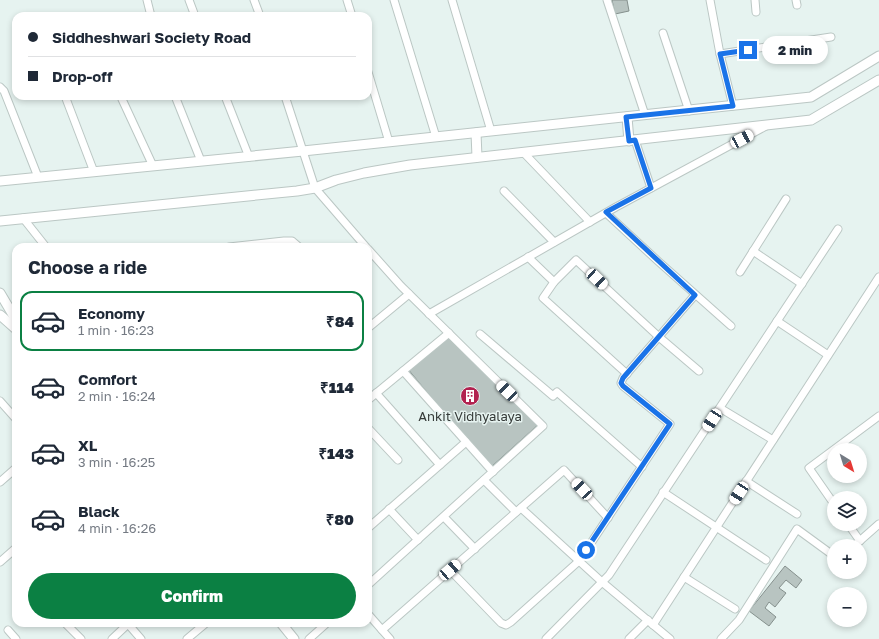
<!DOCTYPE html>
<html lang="en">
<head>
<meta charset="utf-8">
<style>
	:root { --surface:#fff; --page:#f6f6f7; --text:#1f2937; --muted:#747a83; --line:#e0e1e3; --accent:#0b8043 }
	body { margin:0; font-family:"Golos Text",sans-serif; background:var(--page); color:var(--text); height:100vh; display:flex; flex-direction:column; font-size:15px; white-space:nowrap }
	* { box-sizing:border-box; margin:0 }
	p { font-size:13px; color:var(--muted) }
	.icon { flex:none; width:22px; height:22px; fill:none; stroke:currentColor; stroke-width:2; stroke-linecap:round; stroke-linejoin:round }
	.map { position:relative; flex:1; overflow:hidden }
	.drawer { position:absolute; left:12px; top:243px; width:360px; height:384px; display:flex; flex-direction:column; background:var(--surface); border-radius:12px; box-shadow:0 2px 6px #0003 }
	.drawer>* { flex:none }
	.top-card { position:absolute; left:12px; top:12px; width:360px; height:88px; border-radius:12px; box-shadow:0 2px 6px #0003; display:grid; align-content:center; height:88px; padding:0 16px; background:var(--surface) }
	.needle { width:26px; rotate:142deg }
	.fabs { position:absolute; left:827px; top:443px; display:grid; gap:8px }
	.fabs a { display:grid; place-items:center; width:40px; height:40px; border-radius:50%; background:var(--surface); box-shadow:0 2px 6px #0003; font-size:20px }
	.end { position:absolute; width:18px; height:18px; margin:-9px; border:5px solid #1a73e8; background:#fff; box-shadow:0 0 0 2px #fff }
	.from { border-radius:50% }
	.bubble { position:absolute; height:28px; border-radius:14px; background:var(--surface); box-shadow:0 2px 6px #0003; font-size:13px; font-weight:800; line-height:28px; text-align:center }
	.car { position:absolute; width:12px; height:24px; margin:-12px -6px; border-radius:5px; box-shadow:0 0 3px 1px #0007; background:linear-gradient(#fff 24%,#345 0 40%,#fff 0 76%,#345 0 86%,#fff 0) }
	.top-card b { display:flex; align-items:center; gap:14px; height:38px; font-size:15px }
	.top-card b+b { border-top:1px solid var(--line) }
	.top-card i { width:10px; height:10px; background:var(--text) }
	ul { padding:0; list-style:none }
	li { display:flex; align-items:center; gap:12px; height:60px; margin:0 8px 6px; padding:0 8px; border:2px solid transparent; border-radius:12px }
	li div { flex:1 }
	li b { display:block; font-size:15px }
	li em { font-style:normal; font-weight:800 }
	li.active { border-color:var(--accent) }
	li>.icon { width:36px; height:36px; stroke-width:1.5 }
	h2 { padding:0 16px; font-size:18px; line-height:48px }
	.button { display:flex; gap:8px; margin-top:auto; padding:8px 16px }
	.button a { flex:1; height:46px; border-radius:24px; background:var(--accent); color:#fff; font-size:16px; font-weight:800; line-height:46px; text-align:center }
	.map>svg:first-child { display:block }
	.building { fill:#b8c4c1; stroke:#85908d }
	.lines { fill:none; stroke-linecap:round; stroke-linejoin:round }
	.minor-casing { stroke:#bbc7c4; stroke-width:9 }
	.tertiary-casing { stroke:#bbc7c4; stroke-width:11 }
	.minor { stroke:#fff; stroke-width:7 }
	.tertiary { stroke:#fff; stroke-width:9 }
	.route { stroke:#1a73e8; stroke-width:5 }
	.labels { text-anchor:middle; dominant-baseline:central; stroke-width:3; stroke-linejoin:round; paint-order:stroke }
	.poi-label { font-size:13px; fill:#373c3a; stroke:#e6f3f0 }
</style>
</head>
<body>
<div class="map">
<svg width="879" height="639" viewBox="0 0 879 639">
	<rect width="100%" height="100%" fill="#e6f3f0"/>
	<g class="building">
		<polygon points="612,0 627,0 629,11 615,14"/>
		<polygon points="446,336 540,423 490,468 407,368"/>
		<polygon points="785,566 802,580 796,588 786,580 779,588 786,593 775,607 769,602 765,608 776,617 769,626 749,611"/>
	</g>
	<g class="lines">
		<defs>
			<g id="minor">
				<polyline points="147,0 151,16"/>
				<polyline points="189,0 195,16"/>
				<polyline points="254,0 260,16"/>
				<polyline points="347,0 352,16"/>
				<polyline points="394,0 436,137"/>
				<polyline points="452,0 491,131"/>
				<polyline points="607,0 645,115"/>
				<polyline points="710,0 720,54 733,106"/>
				<polyline points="755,0 756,12"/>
				<polyline points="796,0 797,5"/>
				<polyline points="663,33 689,111"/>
				<polyline points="720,54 831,37"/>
				<polyline points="368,72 389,142"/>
				<polyline points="0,87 4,91 38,177"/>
				<polyline points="65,96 94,172"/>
				<polyline points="175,96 201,161"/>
				<polyline points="225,96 249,157"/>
				<polyline points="285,96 315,188 366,247"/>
				<polyline points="121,97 153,166"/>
				<polyline points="635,140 651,188"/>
				<polyline points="523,152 590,222"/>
				<polyline points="504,191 554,242"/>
				<polyline points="606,213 659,262 731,326"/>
				<polyline points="23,218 46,247"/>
				<polyline points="229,247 284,241 292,241 299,247"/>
				<polyline points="368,249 401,286 543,426 368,585"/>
				<polyline points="753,251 802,284"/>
				<polyline points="528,257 554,282 576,260 659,337 699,371"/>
				<polyline points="740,272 786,199"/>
				<polyline points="554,282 543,298 627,374"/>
				<polyline points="429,314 616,207 766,126"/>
				<polyline points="777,321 828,355"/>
				<polyline points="368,328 409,294"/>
				<polyline points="480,334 553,396 557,392 642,467"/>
				<polyline points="403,371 493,472"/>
				<polyline points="376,393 440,465"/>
				<polyline points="368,400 449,333"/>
				<polyline points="0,401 16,419"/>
				<polyline points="720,408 773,440"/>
				<polyline points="368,428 398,460"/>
				<polyline points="484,480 516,512"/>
				<polyline points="746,481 797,514"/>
				<polyline points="0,482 16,468"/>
				<polyline points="663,492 766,560"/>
				<polyline points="834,504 809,468 879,416"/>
				<polyline points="521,508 602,582 670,639"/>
				<polyline points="389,509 418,540"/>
				<polyline points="444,517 475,549"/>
				<polyline points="848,524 860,541"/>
				<polyline points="368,528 466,442"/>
				<polyline points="854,546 879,524"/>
				<polyline points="0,562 16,548"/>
				<polyline points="450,570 501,623 506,625 511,622 579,561 670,424 623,386 621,383 623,378 695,295"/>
				<polyline points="684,577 735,609"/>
				<polyline points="368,614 390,639"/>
				<polyline points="65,623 81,639"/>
				<polyline points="129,623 128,624 141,639"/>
				<polyline points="653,625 879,277"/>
				<polyline points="8,630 16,639"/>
				<polyline points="382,630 564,470 608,518"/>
				<polyline points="112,639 128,624"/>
				<polyline points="187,639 206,623"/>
				<polyline points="309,639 327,623"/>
				<polyline points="546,639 609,575 838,229"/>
				<polyline points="629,639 648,620"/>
				<polyline points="721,639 739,620 797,529 834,556"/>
			</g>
			<g id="tertiary">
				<polyline points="627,117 629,141"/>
				<polyline points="476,133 477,157"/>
				<polyline points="0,181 303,151 811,97 879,56"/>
				<polyline points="0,221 297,191 315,188 336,180 364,173 410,165 811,120 879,80"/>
				<polyline points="0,293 16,320"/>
				<polyline points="0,315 16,329"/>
				<polyline points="281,623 294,639"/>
			</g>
		</defs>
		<use href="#minor" class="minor-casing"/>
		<use href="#tertiary" class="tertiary-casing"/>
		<use href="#minor" class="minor"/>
		<use href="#tertiary" class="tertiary"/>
	</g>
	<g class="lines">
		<polyline class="route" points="586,550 670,424 623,386 621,383 623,378 695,295 606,212 651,188 635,140 629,141 626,117 733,106 720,54 748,50"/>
	</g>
	<defs>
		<symbol id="building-disc" viewBox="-11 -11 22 22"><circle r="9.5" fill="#b2214f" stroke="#e6f3f0"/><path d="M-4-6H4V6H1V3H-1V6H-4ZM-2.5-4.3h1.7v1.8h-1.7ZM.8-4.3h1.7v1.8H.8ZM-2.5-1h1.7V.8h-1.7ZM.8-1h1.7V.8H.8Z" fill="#fff"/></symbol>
	</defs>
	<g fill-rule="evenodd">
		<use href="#building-disc" x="459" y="385" width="22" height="22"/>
	</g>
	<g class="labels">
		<g class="poi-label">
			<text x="470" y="416">Ankit Vidhyalaya</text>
		</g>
	</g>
</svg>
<div class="fabs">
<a><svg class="needle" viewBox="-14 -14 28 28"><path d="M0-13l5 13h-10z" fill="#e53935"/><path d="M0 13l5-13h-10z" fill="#747a83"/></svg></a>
<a><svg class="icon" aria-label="layers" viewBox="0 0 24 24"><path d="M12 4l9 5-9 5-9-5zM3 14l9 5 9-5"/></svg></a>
<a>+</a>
<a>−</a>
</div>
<i class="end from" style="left:586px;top:550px"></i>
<i class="end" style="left:748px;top:50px"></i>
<div class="bubble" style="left:762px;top:36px;width:66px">2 min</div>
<i class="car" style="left:742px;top:139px;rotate:62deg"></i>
<i class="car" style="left:597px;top:279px;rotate:133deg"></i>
<i class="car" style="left:507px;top:391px;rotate:314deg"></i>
<i class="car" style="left:712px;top:420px;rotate:213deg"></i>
<i class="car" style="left:582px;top:489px;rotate:317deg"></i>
<i class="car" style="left:739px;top:493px;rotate:213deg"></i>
<i class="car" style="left:450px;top:570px;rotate:49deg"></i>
<div class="top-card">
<b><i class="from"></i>Siddheshwari Society Road</b>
<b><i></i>Drop-off</b>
</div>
<section class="drawer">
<h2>Choose a ride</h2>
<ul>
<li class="active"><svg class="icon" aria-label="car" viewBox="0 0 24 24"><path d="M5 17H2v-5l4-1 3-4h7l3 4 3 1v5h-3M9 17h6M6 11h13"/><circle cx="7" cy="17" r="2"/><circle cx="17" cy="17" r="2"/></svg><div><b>Economy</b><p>1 min · 16:23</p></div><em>₹84</em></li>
<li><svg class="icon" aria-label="car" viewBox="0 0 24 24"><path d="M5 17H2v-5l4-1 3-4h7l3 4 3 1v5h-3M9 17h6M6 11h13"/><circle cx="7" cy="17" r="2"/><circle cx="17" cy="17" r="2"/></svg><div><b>Comfort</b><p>2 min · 16:24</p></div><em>₹114</em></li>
<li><svg class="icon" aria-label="car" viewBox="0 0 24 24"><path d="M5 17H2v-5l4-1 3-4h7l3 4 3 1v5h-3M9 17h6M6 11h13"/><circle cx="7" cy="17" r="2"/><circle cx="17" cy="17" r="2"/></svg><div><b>XL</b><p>3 min · 16:25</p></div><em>₹143</em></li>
<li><svg class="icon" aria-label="car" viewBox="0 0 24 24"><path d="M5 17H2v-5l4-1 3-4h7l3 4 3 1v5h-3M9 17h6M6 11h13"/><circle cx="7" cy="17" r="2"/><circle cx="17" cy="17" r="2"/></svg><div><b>Black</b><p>4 min · 16:26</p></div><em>₹80</em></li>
</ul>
<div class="button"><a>Confirm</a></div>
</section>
</div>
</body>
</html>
